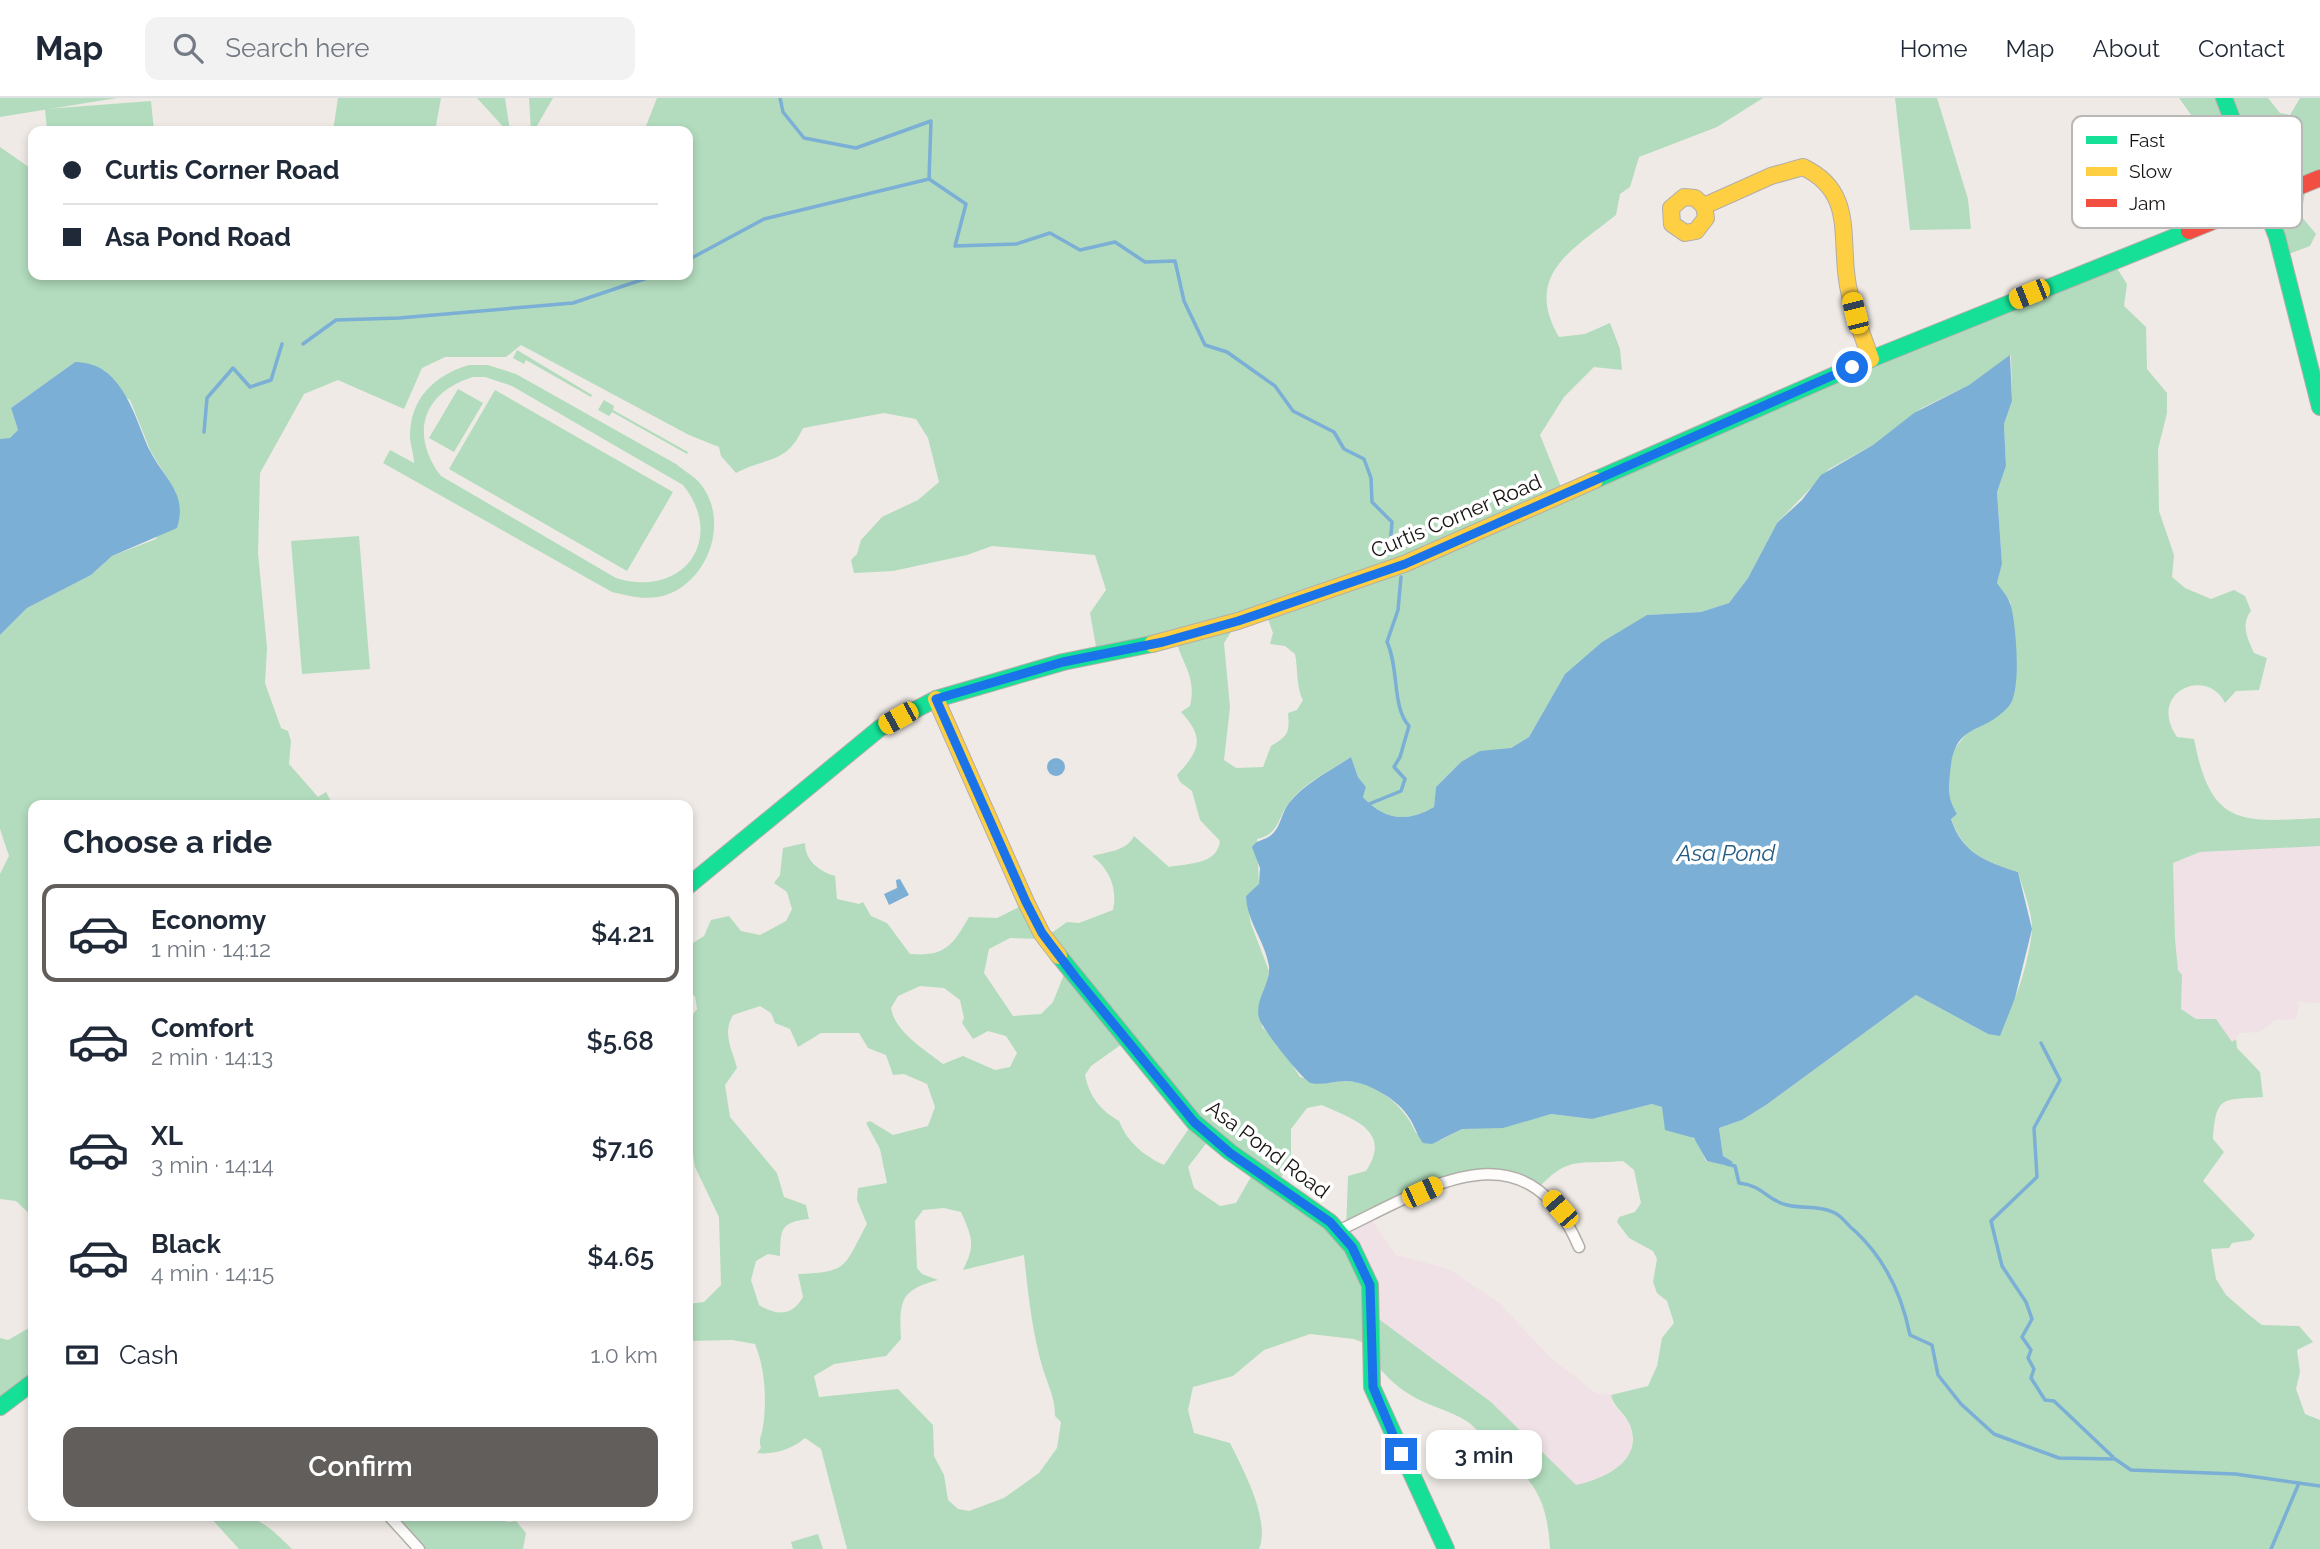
<!DOCTYPE html>
<html lang="en">
<head>
<meta charset="utf-8">
<style>
	:root { --surface:#fff; --page:#f2f2f3; --text:#1f2937; --muted:#747a83; --line:#e0e1e3; --accent:#625e5b }
	body { margin:0; font-family:Raleway,sans-serif; background:var(--page); color:var(--text); height:100vh; display:flex; flex-direction:column; font-size:26px; white-space:nowrap }
	* { box-sizing:border-box; margin:0 }
	p { font-size:23px; color:var(--muted) }
	.icon { flex:none; width:38px; height:38px; fill:none; stroke:currentColor; stroke-width:2; stroke-linecap:round; stroke-linejoin:round }
	.map { position:relative; flex:1; overflow:hidden }
	.drawer { position:absolute; left:28px; top:702px; width:665px; height:721px; display:flex; flex-direction:column; background:var(--surface); border-radius:14px; box-shadow:0 4px 10px #0003 }
	.drawer>* { flex:none }
	.guide { position:absolute; left:28px; top:28px; width:665px; height:154px; border-radius:14px; box-shadow:0 4px 10px #0003; display:grid; align-content:center; height:154px; padding:0 35px; background:var(--surface) }
	.end { position:absolute; width:32px; height:32px; margin:-16px; border:9px solid #1a73e8; background:#fff; box-shadow:0 0 0 4px #fff }
	.from { border-radius:50% }
	.bubble { position:absolute; height:49px; border-radius:14px; background:var(--surface); box-shadow:0 4px 10px #0003; font-size:23px; font-weight:600; line-height:49px; text-align:center }
	.car { position:absolute; width:21px; height:42px; margin:-21px -10px; border-radius:9px; box-shadow:0 0 5px 2px #0007; background:linear-gradient(#f5c518 24%,#345 0 40%,#f5c518 0 76%,#345 0 86%,#f5c518 0) }
	.guide b { display:flex; align-items:center; gap:24px; height:66px; font-size:26px }
	.guide b+b { border-top:2px solid var(--line) }
	.guide i { width:18px; height:18px; background:var(--text) }
	ul { padding:0; list-style:none }
	li { display:flex; align-items:center; gap:21px; height:98px; margin:0 14px 10px; padding:0 21px; border:4px solid transparent; border-radius:14px }
	li div { flex:1 }
	li b { display:block; font-size:26px }
	li em { font-style:normal; font-weight:600 }
	li.current { border-color:var(--accent) }
	li>.icon { width:63px; height:63px; stroke-width:1.5 }
	h2 { padding:0 35px; font-size:32px; line-height:84px }
	.pay { display:flex; align-items:center; gap:18px; height:77px; padding:0 35px; font-size:26px }
	.pay p { margin-inline-start:auto }
	.cta { display:flex; gap:14px; margin-top:auto; padding:14px 35px }
	.cta a { flex:1; height:80px; border-radius:14px; background:var(--accent); color:#fff; font-size:28px; font-weight:600; line-height:80px; text-align:center }
	header { display:flex; align-items:center; gap:42px; box-sizing:border-box; height:98px; padding:0 35px; background:var(--surface); border-bottom:2px solid var(--line) }
	header strong { font-size:33px }
	nav { display:flex; gap:38px; margin-inline-start:auto; font-size:24px }
	.search { width:490px; height:63px; background:var(--page); display:flex; align-items:center; gap:18px; box-sizing:border-box; padding:0 24px; border-radius:14px; color:var(--muted); font-size:26px }
	.map>svg:first-child { display:block }
	.commercial { fill:#f0e1e7 }
	.industrial { fill:#f0e1e6 }
	.green { fill:#b2dcbd; fill-rule:evenodd }
	.water { fill:#7bafd5 }
	.lines { fill:none; stroke-linecap:round; stroke-linejoin:round }
	.stream { stroke:#7bafd5; stroke-width:3.5 }
	.street-casing { stroke:#b2aeaa; stroke-width:13 }
	.fast-casing { stroke:#b2aeaa; stroke-width:18 }
	.slow-casing { stroke:#b2aeaa; stroke-width:18 }
	.jam-casing { stroke:#b2aeaa; stroke-width:18 }
	.street { stroke:#fdfcfb; stroke-width:10 }
	.fast { stroke:#16e098; stroke-width:16 }
	.slow { stroke:#ffcf43; stroke-width:16 }
	.jam { stroke:#f24e42; stroke-width:16 }
	.route { stroke:#1a73e8; stroke-width:9 }
	.labels { text-anchor:middle; dominant-baseline:central; stroke-width:7; stroke-linejoin:round; paint-order:stroke }
	.street-label { font-size:21px; fill:#161310; stroke:#fff }
	.water-label { font-size:23px; font-style:italic; fill:#255c83; stroke:#fff }
	.key { fill:#fff; stroke:#b9b8b7; stroke-width:2 }
	.key-label { font-size:19px; fill:#161310 }
</style>
</head>
<body>
<header>
<strong>Map</strong>
<div class="search"><svg class="icon" aria-label="search" viewBox="0 0 24 24"><circle cx="10" cy="10" r="6"/><path d="M15 15l6 6"/></svg>Search here</div>
<nav><a>Home</a><a>Map</a><a>About</a><a>Contact</a></nav>
</header>
<div class="map">
<svg width="2320" height="1451" viewBox="0 0 2320 1451">
	<rect width="100%" height="100%" fill="#efeae5"/>
	<polygon class="commercial" points="1372,1123 1396,1157 1449,1171 1499,1205 1552,1261 1597,1296 1611,1297 1613,1307 1628,1323 1632,1338 1631,1354 1615,1373 1601,1382 1576,1388 1491,1304 1372,1216 1345,1134"/>
	<polygon class="industrial" points="2286,748 2320,748 2320,905 2297,904 2299,909 2296,921 2275,922 2260,934 2240,935 2232,945 2216,921 2196,921 2180,911 2182,878 2178,872 2175,841 2173,765 2200,754"/>
	<g class="green">
		<polygon points="0,0 117,0 0,19"/>
		<polygon points="338,0 441,0 435,33 333,33"/>
		<polygon points="477,0 505,0 510,33 507,33"/>
		<polygon points="529,0 553,0 534,33 531,33"/>
		<path d="M 657,0 L 1763,0 L 1717,29 L 1639,59 L 1630,89 L 1620,96 L 1616,117 C 1572,152 1523,177 1559,239 L 1585,236 L 1610,225 L 1620,251 L 1622,272 L 1594,269 L 1564,299 L 1540,337 L 1561,389 L 2113,164 L 2127,186 L 2124,208 L 2146,229 L 2147,271 L 2167,295 L 2167,315 L 2158,351 L 2159,413 L 2174,457 L 2172,479 L 2185,490 L 2211,501 L 2234,492 L 2245,498 L 2251,513 C 2240,527 2248,541 2254,555 L 2267,560 L 2259,592 L 2236,593 L 2225,605 C 2208,568 2146,593 2177,639 L 2194,641 C 2211,730 2241,724 2320,720 L 2320,748 L 2200,754 L 2173,765 L 2175,841 L 2178,872 L 2182,877 L 2181,911 L 2196,921 L 2216,921 L 2232,944 L 2236,941 L 2237,950 L 2260,974 L 2263,999 C 2222,1002 2216,997 2213,1041 L 2224,1054 L 2203,1083 L 2255,1137 L 2251,1142 L 2232,1145 L 2229,1150 L 2211,1151 L 2216,1181 L 2226,1197 L 2249,1217 L 2262,1227 L 2299,1228 L 2313,1244 L 2297,1252 L 2300,1274 L 2296,1291 L 2305,1316 L 2320,1322 L 2320,1451 L 1550,1451 C 1547,1397 1532,1380 1491,1348 C 1483,1341 1477,1330 1468,1324 C 1450,1312 1427,1308 1409,1296 C 1395,1288 1384,1275 1373,1264 L 1371,1248 L 1354,1241 L 1310,1236 L 1264,1252 L 1233,1278 L 1193,1289 L 1188,1312 L 1194,1335 L 1230,1345 C 1243,1371 1271,1423 1259,1451 L 847,1451 L 821,1351 L 805,1340 C 792,1351 775,1357 757,1355 L 761,1350 C 758,1341 762,1337 763,1329 C 767,1302 765,1270 755,1246 L 732,1242 L 688,1243 L 688,1206 L 704,1204 L 721,1187 L 719,1119 L 695,1069 L 688,1025 L 688,923 L 697,911 L 695,898 L 688,895 L 688,848 L 704,838 L 711,822 L 729,818 L 741,833 L 760,837 L 786,823 L 792,811 L 787,794 L 774,785 L 780,777 L 783,750 L 805,745 C 805,763 819,773 835,778 L 837,801 L 859,806 L 863,804 L 871,818 L 887,825 L 910,856 C 945,859 953,847 969,819 L 997,820 L 1023,807 L 1043,841 L 1067,824 L 1079,825 L 1113,812 C 1118,791 1109,770 1092,758 C 1107,754 1127,753 1134,738 L 1169,769 C 1189,765 1217,767 1220,743 L 1200,722 L 1192,693 L 1180,684 L 1177,677 C 1200,652 1205,640 1181,614 L 1190,608 C 1197,578 1182,567 1175,539 L 1097,554 L 1090,515 L 1106,492 L 1095,457 L 992,448 L 967,457 L 893,473 L 854,475 L 851,462 L 857,456 L 861,442 L 882,419 L 918,402 L 939,384 L 928,340 L 916,321 L 884,315 L 803,330 C 786,367 768,358 736,375 L 721,358 L 719,349 L 689,337 L 521,247 L 506,259 L 445,259 L 422,270 L 404,311 L 338,282 L 304,296 L 260,375 L 258,455 L 267,550 L 265,585 L 281,630 L 288,633 L 291,643 L 289,666 L 318,699 L 326,694 L 333,707 L 33,707 L 33,1119 L 16,1103 L 0,1101 L 0,776 L 9,758 L 0,731 L 0,537 L 27,510 L 91,477 L 112,458 L 156,441 L 176,394 L 151,354 L 130,302 L 75,264 L 11,310 L 18,332 L 10,341 L 0,341 L 0,49 L 33,72 L 33,177 L 688,177 L 688,33 L 644,33 ZM 2011,257 L 2012,303 L 2004,326 L 2006,368 L 1997,393 L 2002,466 L 1997,485 L 2011,505 L 1993,621 L 1967,635 L 1952,654 L 1947,701 L 1957,716 L 1951,720 C 1962,755 1986,764 2018,774 C 2023,791 2033,816 2032,833 C 2029,861 2014,924 1988,936 L 1916,897 L 1766,1007 L 1742,1022 L 1719,1030 L 1723,1058 L 1716,1064 L 1706,1063 L 1698,1044 C 1681,1029 1670,1039 1662,1009 L 1652,1006 L 1592,1021 L 1551,1016 L 1512,1027 L 1462,1031 L 1441,1042 L 1416,1035 C 1405,1009 1379,986 1349,983 C 1342,982 1335,985 1327,985 C 1319,985 1309,981 1300,979 L 1280,947 L 1262,929 L 1269,873 L 1251,826 L 1246,798 L 1259,787 L 1257,741 C 1279,736 1277,722 1288,706 C 1303,685 1330,673 1351,659 L 1358,679 L 1366,689 L 1363,699 C 1384,722 1407,725 1434,709 L 1436,689 L 1461,664 L 1511,650 L 1529,639 L 1565,576 L 1602,544 L 1648,517 L 1701,514 L 1729,505 L 1748,480 L 1777,425 L 1829,371 L 1873,347 L 1922,310 L 1969,287 ZM 1266,515 L 1273,535 L 1270,546 L 1285,548 L 1295,556 C 1298,570 1296,590 1303,602 L 1297,612 L 1288,615 C 1290,636 1287,638 1271,648 L 1263,669 L 1236,670 L 1224,662 L 1230,609 L 1224,545 L 1238,523 ZM 1010,840 L 1041,841 L 1065,874 L 1053,904 L 1041,916 L 1013,918 L 984,875 L 989,851 ZM 920,888 L 944,890 L 960,902 L 964,920 L 962,925 L 973,941 L 988,933 L 1006,938 L 1017,955 L 1010,969 L 995,972 L 963,958 L 943,966 C 924,951 895,934 891,910 L 898,898 ZM 760,908 L 771,915 L 775,925 L 790,931 L 798,949 L 821,935 L 859,935 L 868,950 L 886,957 L 893,977 L 904,976 L 927,986 L 935,1009 L 928,1028 L 893,1037 L 870,1023 L 866,1025 L 880,1051 L 887,1085 L 858,1090 L 857,1102 L 867,1126 C 843,1169 850,1174 798,1176 L 803,1199 C 792,1218 778,1218 759,1207 L 751,1182 L 756,1163 L 768,1156 L 780,1158 C 781,1132 779,1124 809,1121 L 806,1107 L 784,1099 L 777,1075 L 730,1019 L 725,987 L 737,970 C 732,951 722,935 733,917 ZM 1122,946 L 1190,1029 L 1164,1067 C 1144,1058 1127,1044 1119,1023 C 1100,1012 1089,998 1085,977 L 1091,968 ZM 1322,1007 C 1352,1021 1393,1032 1366,1073 L 1348,1078 L 1346,1132 L 1468,1081 L 1496,1080 L 1536,1093 C 1568,1056 1579,1067 1623,1063 L 1634,1072 L 1641,1105 L 1635,1114 L 1619,1119 L 1617,1124 L 1629,1140 L 1653,1153 L 1657,1161 L 1653,1184 L 1657,1195 L 1667,1203 L 1674,1225 L 1662,1240 L 1657,1268 L 1648,1288 L 1611,1297 C 1614,1310 1624,1314 1629,1325 C 1646,1362 1604,1381 1576,1387 L 1491,1304 L 1372,1216 L 1360,1163 L 1325,1124 L 1276,1087 L 1291,1064 L 1291,1031 L 1307,1010 ZM 1208,1043 L 1252,1077 L 1236,1105 L 1220,1108 L 1194,1090 L 1188,1069 ZM 944,1110 L 961,1114 C 972,1139 976,1147 963,1172 L 1024,1157 C 1028,1195 1032,1234 1043,1271 C 1048,1288 1055,1299 1055,1318 L 1061,1324 L 1057,1350 L 1039,1375 L 1004,1400 L 969,1413 L 958,1411 L 948,1402 L 944,1377 L 934,1358 L 933,1327 L 898,1291 L 819,1299 L 814,1278 L 834,1266 L 886,1258 L 901,1241 C 899,1203 900,1192 938,1182 L 922,1176 L 917,1170 L 915,1123 L 923,1112 Z"/>
		<polygon points="1895,0 1937,0 1968,101 1971,131 1910,132"/>
		<path d="M 2179,0 L 2268,0 L 2280,15 L 2290,17 L 2300,0 L 2320,0 L 2320,78 L 2307,83 L 2301,118 L 2316,136 L 2310,148 L 2286,157 L 2266,106 L 2176,134 C 2171,99 2180,73 2201,46 L 2194,21 Z"/>
		<polygon points="151,3 154,33 47,33 45,11"/>
		<polygon points="517,252 592,297 591,299 526,262 524,266 513,260"/>
		<path d="M 469,267 L 488,267 L 516,276 L 676,366 C 683,372 692,377 698,383 C 731,419 710,482 666,497 C 647,503 630,498 612,494 L 383,365 L 390,352 L 414,365 C 414,356 410,347 410,338 C 410,300 435,277 469,267 ZM 473,279 L 485,279 L 512,288 L 683,387 C 727,442 682,501 616,480 L 441,378 C 409,336 423,294 473,279 Z"/>
		<polygon points="458,291 483,305 454,354 429,340"/>
		<polygon points="495,292 673,394 627,473 449,371"/>
		<polygon points="604,302 614,308 613,312 688,354 687,356 612,314 609,318 598,312"/>
		<polygon points="359,438 370,571 302,576 291,443"/>
		<polygon points="29,1230 33,1236 33,1282 0,1307 0,1240 8,1242"/>
		<path d="M 209,1418 C 256,1417 258,1418 292,1451 L 239,1451 Z"/>
		<polygon points="391,1418 492,1418 508,1424 516,1423 526,1435 523,1451 421,1451"/>
		<polygon points="818,1436 823,1451 793,1451 791,1444"/>
	</g>
	<g class="water">
		<path d="M 2010,257 L 2012,303 L 2004,326 L 2006,368 L 1997,394 L 2002,466 L 1997,485 C 2002,492 2009,500 2011,508 C 2016,528 2022,592 2009,608 C 1982,639 1954,622 1950,676 C 1948,693 1948,701 1957,716 L 1951,721 C 1962,755 1986,764 2018,774 L 2032,831 L 2015,900 L 2000,938 L 1988,936 L 1916,897 L 1766,1007 L 1742,1022 L 1719,1030 L 1723,1058 L 1733,1064 L 1729,1068 L 1707,1063 L 1694,1040 L 1665,1032 L 1662,1009 L 1652,1006 L 1592,1021 L 1551,1016 L 1503,1030 L 1462,1031 L 1432,1046 L 1423,1045 C 1417,1037 1415,1029 1410,1021 C 1399,1002 1370,985 1348,983 C 1336,982 1323,988 1311,985 C 1303,983 1261,929 1259,920 C 1254,902 1271,886 1269,868 C 1265,843 1247,824 1246,798 L 1259,786 L 1260,770 L 1252,749 C 1258,741 1263,743 1270,738 C 1281,730 1281,715 1289,705 C 1305,685 1330,673 1351,659 L 1358,679 L 1366,689 L 1363,699 C 1384,722 1407,725 1434,709 L 1436,689 L 1461,664 L 1480,653 L 1511,650 L 1529,639 L 1565,576 L 1602,544 L 1647,517 L 1701,514 L 1729,505 L 1748,480 L 1777,425 L 1802,402 L 1821,377 L 1873,347 L 1914,315 L 1969,287 Z"/>
		<path d="M 75,264 C 123,264 134,319 150,353 C 165,382 188,395 177,430 L 112,458 L 91,477 L 27,510 L 0,537 L 0,341 L 10,340 L 18,332 L 11,310 Z"/>
		<circle cx="1056" cy="669" r="9"/>
		<polygon points="900,781 909,797 889,807 884,796 897,790 896,782"/>
	</g>
	<g class="lines">
		<g class="stream">
			<polyline points="780,0 783,14 804,40 856,50 931,23 929,81"/>
			<polyline points="688,162 764,121 929,81 966,106 955,148 1016,146 1050,135 1080,152 1115,144 1145,164 1175,163 1184,203 1205,247 1227,254 1275,288 1293,313 1334,334 1344,351 1364,361 1371,380 1372,404 1392,424 1390,448"/>
			<polyline points="303,246 336,222 399,220 573,205 656,177"/>
			<polyline points="204,334 207,300 233,270 250,289 271,282 282,246"/>
			<path d="M 1369,706 L 1401,693 L 1405,681 L 1394,669 L 1400,659 L 1409,628 C 1392,610 1399,569 1387,544 L 1398,512 L 1401,479"/>
			<polyline points="2041,945 2060,982 2034,1030 2037,1079 1991,1123 2002,1168 2026,1204 2032,1221 2022,1239 2031,1252 2028,1260 2034,1271 2031,1280 2045,1302 2054,1303 2113,1359"/>
			<path d="M 1727,1066 L 1735,1068 L 1739,1085 C 1765,1088 1765,1102 1787,1107 C 1803,1111 1819,1107 1835,1115 C 1843,1119 1848,1128 1855,1133 C 1885,1161 1902,1197 1910,1237 L 1932,1247 L 1938,1277 L 1961,1306 L 1994,1336 L 2059,1360 L 2115,1361 L 2131,1372 L 2235,1376 L 2320,1388"/>
			<polyline points="2271,1451 2299,1385"/>
		</g>
		<defs>
			<g id="street">
				<path d="M 1340,1132 C 1428,1090 1525,1023 1579,1149"/>
				<polyline points="389,1418 419,1451"/>
			</g>
			<g id="fast">
				<polyline points="2224,0 2277,139 2320,309"/>
				<polyline points="1595,382 1871,261 2189,133"/>
				<polyline points="688,788 880,630 936,601 1063,564 1152,546"/>
				<polyline points="1059,858 1194,1024 1230,1054 1330,1124 1352,1149 1370,1187 1372,1289 1446,1451"/>
				<polyline points="0,1309 33,1284"/>
			</g>
			<g id="slow">
				<path d="M 1704,108 L 1706,120 L 1696,133 L 1685,135 L 1672,126 L 1671,110 L 1684,99 L 1695,100 L 1704,108 L 1771,78 L 1803,69 C 1856,94 1839,140 1848,188 C 1853,213 1862,237 1871,261"/>
				<polyline points="1152,546 1238,523 1404,466 1595,382"/>
				<polyline points="936,601 1026,804 1042,836 1059,858"/>
			</g>
			<polyline id="jam" points="2189,133 2320,80"/>
		</defs>
		<use href="#street" class="street-casing"/>
		<use href="#fast" class="fast-casing"/>
		<use href="#slow" class="slow-casing"/>
		<use href="#jam" class="jam-casing"/>
		<use href="#street" class="street"/>
		<use href="#fast" class="fast"/>
		<use href="#slow" class="slow"/>
		<use href="#jam" class="jam"/>
	</g>
	<g class="lines">
		<polyline class="route" points="1401,1356 1373,1289 1370,1187 1352,1149 1330,1124 1230,1055 1194,1024 1076,880 1042,835 1026,804 936,601 1063,564 1163,544 1238,523 1405,466 1852,269"/>
	</g>
	<g class="labels">
		<g class="street-label">
			<text transform="translate(1456 418) rotate(-23)">Curtis Corner Road</text>
			<text transform="translate(1268 1051) rotate(37)">Asa Pond Road</text>
		</g>
		<g class="water-label">
			<text x="1726" y="754">Asa Pond</text>
		</g>
	</g>
	<rect x="2072" y="18" width="230" height="112" rx="10" class="key"/>
	<rect x="2086" y="38" width="31" height="8" fill="#16e098"/>
	<rect x="2086" y="69" width="31" height="9" fill="#ffcf43"/>
	<rect x="2086" y="101" width="31" height="8" fill="#f24e42"/>
	<g class="key-label">
		<text x="2129" y="49">Fast</text>
		<text x="2129" y="80">Slow</text>
		<text x="2129" y="112">Jam</text>
	</g>
</svg>
<i class="end from" style="left:1852px;top:269px"></i>
<i class="end" style="left:1401px;top:1356px"></i>
<div class="bubble" style="left:1426px;top:1332px;width:116px">3 min</div>
<i class="car" style="left:2029px;top:196px;rotate:248deg"></i>
<i class="car" style="left:1855px;top:215px;rotate:346deg"></i>
<i class="car" style="left:898px;top:620px;rotate:241deg"></i>
<i class="car" style="left:1422px;top:1094px;rotate:65deg"></i>
<i class="car" style="left:1560px;top:1111px;rotate:319deg"></i>
<div class="guide">
<b><i class="from"></i>Curtis Corner Road</b>
<b><i></i>Asa Pond Road</b>
</div>
<section class="drawer">
<h2>Choose a ride</h2>
<ul>
<li class="current"><svg class="icon" aria-label="car" viewBox="0 0 24 24"><path d="M5 17H2v-5l4-1 3-4h7l3 4 3 1v5h-3M9 17h6M6 11h13"/><circle cx="7" cy="17" r="2"/><circle cx="17" cy="17" r="2"/></svg><div><b>Economy</b><p>1 min · 14:12</p></div><em>$4.21</em></li>
<li><svg class="icon" aria-label="car" viewBox="0 0 24 24"><path d="M5 17H2v-5l4-1 3-4h7l3 4 3 1v5h-3M9 17h6M6 11h13"/><circle cx="7" cy="17" r="2"/><circle cx="17" cy="17" r="2"/></svg><div><b>Comfort</b><p>2 min · 14:13</p></div><em>$5.68</em></li>
<li><svg class="icon" aria-label="car" viewBox="0 0 24 24"><path d="M5 17H2v-5l4-1 3-4h7l3 4 3 1v5h-3M9 17h6M6 11h13"/><circle cx="7" cy="17" r="2"/><circle cx="17" cy="17" r="2"/></svg><div><b>XL</b><p>3 min · 14:14</p></div><em>$7.16</em></li>
<li><svg class="icon" aria-label="car" viewBox="0 0 24 24"><path d="M5 17H2v-5l4-1 3-4h7l3 4 3 1v5h-3M9 17h6M6 11h13"/><circle cx="7" cy="17" r="2"/><circle cx="17" cy="17" r="2"/></svg><div><b>Black</b><p>4 min · 14:15</p></div><em>$4.65</em></li>
</ul>
<div class="pay"><svg class="icon" aria-label="cash" viewBox="0 0 24 24"><path d="M3 7h18v10H3z"/><circle cx="12" cy="12" r="2"/></svg>Cash<p>1.0 km</p></div>
<div class="cta"><a>Confirm</a></div>
</section>
</div>
</body>
</html>
